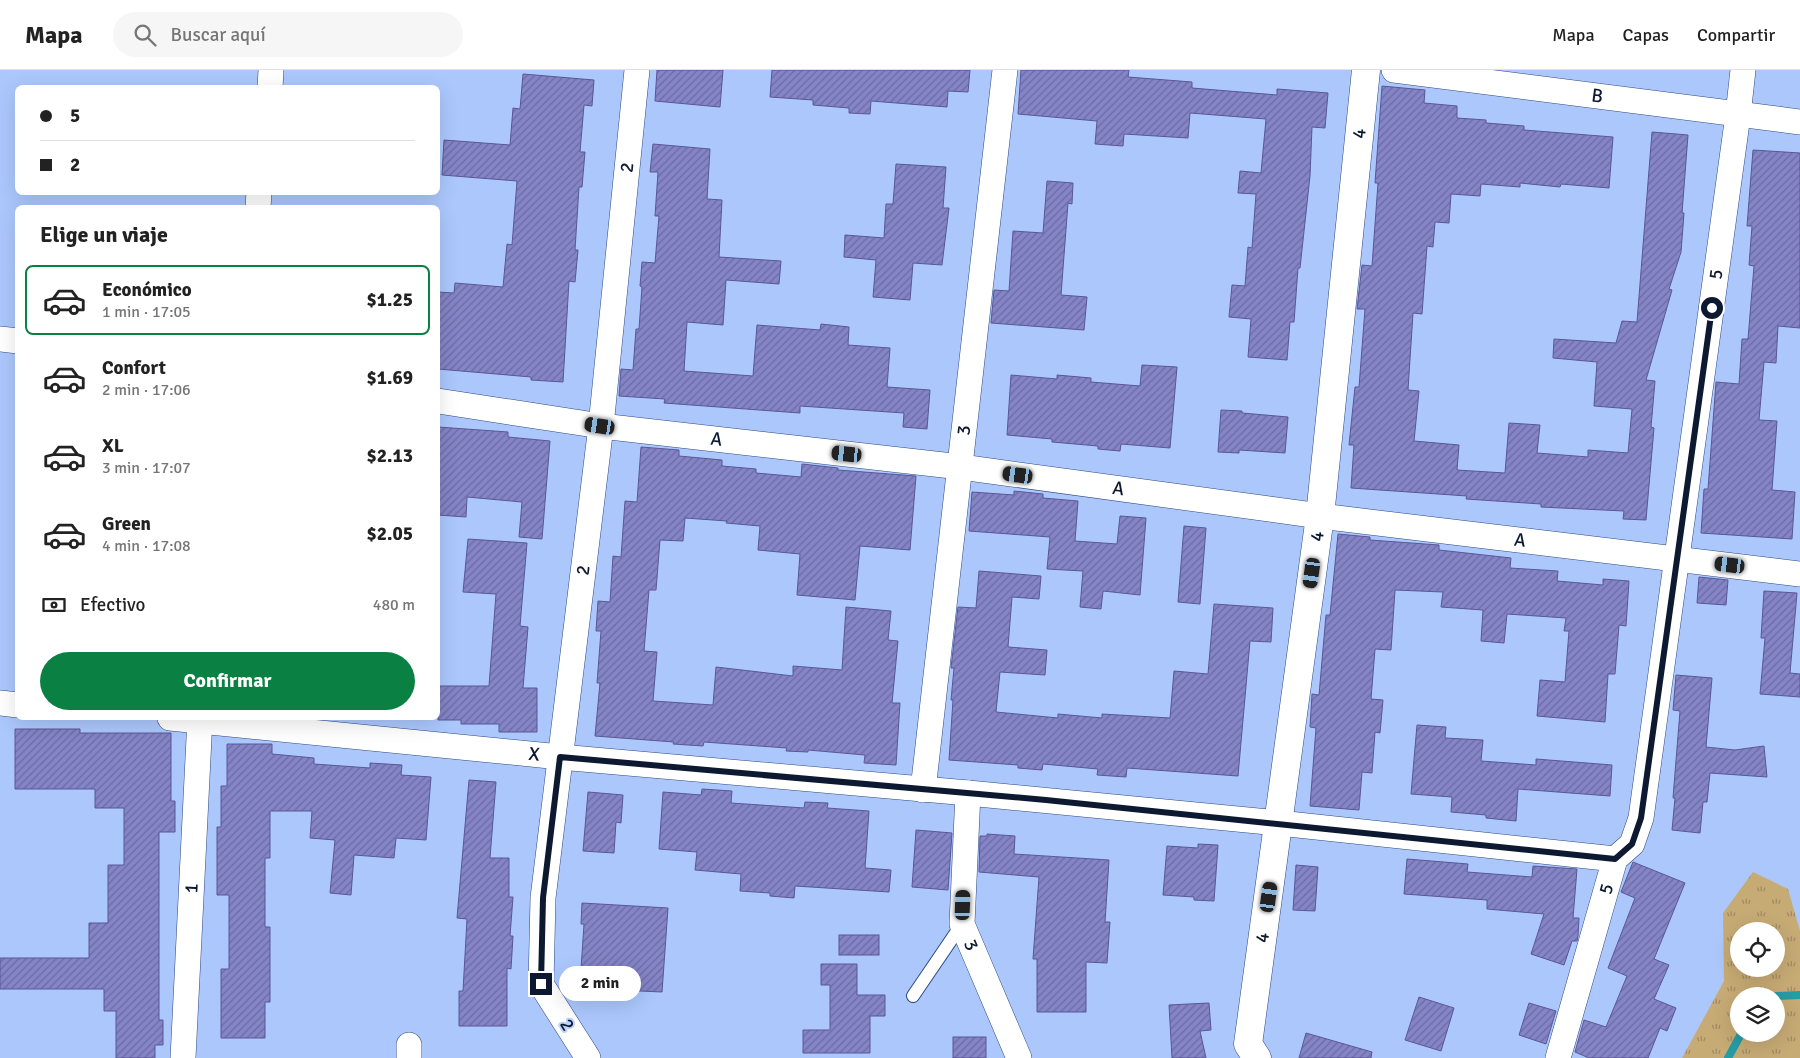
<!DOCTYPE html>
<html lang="es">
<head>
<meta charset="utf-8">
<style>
	:root { --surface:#fff; --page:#f6f6f6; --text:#222; --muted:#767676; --line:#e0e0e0; --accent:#0b8043 }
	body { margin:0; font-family:Signika,sans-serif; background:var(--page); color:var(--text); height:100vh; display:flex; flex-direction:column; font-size:19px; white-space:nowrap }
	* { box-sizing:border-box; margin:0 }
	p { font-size:16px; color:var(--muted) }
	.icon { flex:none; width:28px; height:28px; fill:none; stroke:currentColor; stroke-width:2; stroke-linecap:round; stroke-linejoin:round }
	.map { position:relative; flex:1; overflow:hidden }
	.sheet { position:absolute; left:15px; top:135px; width:425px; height:515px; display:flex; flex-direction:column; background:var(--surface); border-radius:8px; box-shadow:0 5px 20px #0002 }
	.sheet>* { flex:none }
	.hud { position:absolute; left:15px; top:15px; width:425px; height:110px; border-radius:8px; box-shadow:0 5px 20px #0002; display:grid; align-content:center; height:110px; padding:0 25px; background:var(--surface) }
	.buttons { position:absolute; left:1730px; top:852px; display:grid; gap:10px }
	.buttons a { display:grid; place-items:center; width:55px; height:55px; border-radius:50%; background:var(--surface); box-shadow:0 5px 20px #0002; font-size:25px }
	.end { position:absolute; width:22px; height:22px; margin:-11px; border:6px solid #0d1931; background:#fff; box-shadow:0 0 0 2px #fff }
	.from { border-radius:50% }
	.bubble { position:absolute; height:35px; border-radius:18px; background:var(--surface); box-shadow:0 5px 20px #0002; font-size:16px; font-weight:700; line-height:35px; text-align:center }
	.car { position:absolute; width:15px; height:30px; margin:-15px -8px; border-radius:6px; box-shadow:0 0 4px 1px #0007; background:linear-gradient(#222 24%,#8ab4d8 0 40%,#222 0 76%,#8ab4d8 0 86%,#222 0) }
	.hud b { display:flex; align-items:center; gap:18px; height:48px; font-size:19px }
	.hud b+b { border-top:1px solid var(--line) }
	.hud i { width:12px; height:12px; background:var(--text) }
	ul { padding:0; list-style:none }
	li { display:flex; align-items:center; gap:15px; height:70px; margin:0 10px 8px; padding:0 15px; border:2px solid transparent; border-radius:8px }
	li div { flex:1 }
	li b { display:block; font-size:19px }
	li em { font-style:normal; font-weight:700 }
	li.current { border-color:var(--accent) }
	li>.icon { width:45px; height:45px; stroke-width:1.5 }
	h2 { padding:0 25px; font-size:22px; line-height:60px }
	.pay { display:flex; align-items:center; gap:12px; height:55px; padding:0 25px; font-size:19px }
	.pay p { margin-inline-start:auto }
	.cta { display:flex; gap:10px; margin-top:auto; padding:10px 25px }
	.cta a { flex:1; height:58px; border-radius:30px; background:var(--accent); color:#fff; font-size:20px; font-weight:700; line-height:58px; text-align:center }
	header { display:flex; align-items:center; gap:30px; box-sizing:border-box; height:70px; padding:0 25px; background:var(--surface); border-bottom:1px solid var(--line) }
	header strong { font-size:24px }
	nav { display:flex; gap:28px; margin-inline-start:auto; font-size:18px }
	.search { width:350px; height:45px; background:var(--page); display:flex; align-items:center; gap:12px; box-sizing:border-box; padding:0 18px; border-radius:28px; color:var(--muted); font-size:19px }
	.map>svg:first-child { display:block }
	.grass { fill:url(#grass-tufts); fill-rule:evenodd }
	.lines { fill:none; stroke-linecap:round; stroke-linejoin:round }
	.stream { stroke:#269ca5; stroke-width:8 }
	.building { fill:url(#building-hatch); stroke:#595798 }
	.lane-casing { stroke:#2d4982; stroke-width:14 }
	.street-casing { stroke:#2d4982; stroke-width:26 }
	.secondary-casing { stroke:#2d4982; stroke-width:29 }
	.lane { stroke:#fff; stroke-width:12 }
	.street { stroke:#fff; stroke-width:25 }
	.secondary { stroke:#fff; stroke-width:28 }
	.route { stroke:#0d1931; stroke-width:6 }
	.labels { text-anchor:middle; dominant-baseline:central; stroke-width:4; stroke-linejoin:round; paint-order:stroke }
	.street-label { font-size:19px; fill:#0d1931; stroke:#bfd4fc }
</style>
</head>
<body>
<header>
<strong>Mapa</strong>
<div class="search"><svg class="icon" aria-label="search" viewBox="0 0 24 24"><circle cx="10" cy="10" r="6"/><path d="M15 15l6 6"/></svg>Buscar aquí</div>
<nav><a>Mapa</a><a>Capas</a><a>Compartir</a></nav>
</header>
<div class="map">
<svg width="1800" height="988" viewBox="0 0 1800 988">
	<defs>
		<pattern id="grass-tufts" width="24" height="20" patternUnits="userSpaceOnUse" patternTransform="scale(1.25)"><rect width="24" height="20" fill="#c7ab75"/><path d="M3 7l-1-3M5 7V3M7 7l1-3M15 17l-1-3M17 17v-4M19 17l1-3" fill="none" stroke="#a08a61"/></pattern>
		<pattern id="building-hatch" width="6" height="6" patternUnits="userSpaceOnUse" patternTransform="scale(1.25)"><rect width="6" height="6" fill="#8584c7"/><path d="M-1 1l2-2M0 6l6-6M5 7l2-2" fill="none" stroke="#6b6ba2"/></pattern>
	</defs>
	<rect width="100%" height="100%" fill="#abc7fc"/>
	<path class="grass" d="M 1753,802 L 1788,819 L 1800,861 L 1800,988 L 1682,988 L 1724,911 L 1723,843 ZM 1739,861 L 1776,861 L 1776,899 L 1739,899 ZM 1739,926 L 1776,926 L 1776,964 L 1739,964 Z"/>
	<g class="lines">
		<g class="stream">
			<polyline points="1776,926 1800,925"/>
			<polyline points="1728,988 1741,964"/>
		</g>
	</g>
	<g class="building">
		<polygon points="657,0 723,0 720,37 655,31"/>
		<polygon points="772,0 970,0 968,22 948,21 947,37 871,31 870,44 849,43 849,38 813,35 813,30 770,27"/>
		<polygon points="1021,0 1129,0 1128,7 1192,12 1192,18 1277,25 1277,19 1328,23 1325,58 1312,57 1310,106 1300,198 1298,198 1294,252 1290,252 1287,290 1248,287 1251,249 1229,247 1232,215 1245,216 1248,177 1252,178 1256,124 1238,123 1240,101 1261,103 1266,49 1190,43 1188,68 1124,64 1123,76 1095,74 1097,51 1018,44"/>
		<polygon points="523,4 594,10 592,36 584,35 580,82 585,82 582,117 579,117 575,180 578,180 575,212 569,211 563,312 531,310 531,307 438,299 438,222 454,223 455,213 503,217 507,174 512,175 517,111 442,105 444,70 510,75 513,38 520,39"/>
		<polygon points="1382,16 1425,20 1424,33 1457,36 1457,48 1486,50 1486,53 1524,56 1524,60 1613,67 1609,118 1561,114 1560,117 1520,113 1520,117 1481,114 1480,126 1451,124 1449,153 1435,152 1433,177 1427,176 1422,244 1413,243 1408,320 1419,321 1414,371 1459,375 1457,400 1505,403 1509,353 1540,355 1537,383 1588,387 1588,380 1628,383 1632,339 1594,336 1597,292 1553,288 1554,269 1616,273 1622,251 1637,252 1652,62 1688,65 1682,143 1684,143 1681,182 1669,219 1672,220 1646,310 1655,311 1651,357 1654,358 1646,450 1623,449 1624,441 1541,437 1541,434 1466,429 1467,426 1351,418 1354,375 1349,375 1355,317 1359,317 1365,239 1357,239 1362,195 1372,196 1378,113 1375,113"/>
		<polygon points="653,74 710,79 707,129 722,130 719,187 781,191 779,214 726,210 723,255 687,252 684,301 753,306 757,255 820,260 821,254 849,257 848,275 890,278 887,317 930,320 927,359 903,357 904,343 800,336 800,343 664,333 665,329 619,326 621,299 633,300 636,259 639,259 642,217 640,216 642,192 655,193 659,146 655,146 658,102 650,102"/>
		<polygon points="1753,80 1800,83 1800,258 1778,256 1776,293 1764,292 1759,350 1777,351 1772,420 1795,422 1792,469 1701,463 1704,419 1708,419 1716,312 1739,314 1742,269 1748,269 1754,196 1749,195 1752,156 1747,156"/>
		<polygon points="896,94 946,97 943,138 949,138 942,195 913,193 910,230 873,227 876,190 844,187 845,165 884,168 886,134 893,134"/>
		<polygon points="1047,111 1073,113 1072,134 1068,133 1061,225 1087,227 1084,260 991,253 994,220 1009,221 1013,161 1043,163"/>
		<polygon points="1142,295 1177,297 1170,378 1121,374 1120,381 1098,379 1098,376 1052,372 1052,369 1007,365 1011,305 1057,309 1057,305 1091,308 1091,312 1140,316"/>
		<polygon points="1221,340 1242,341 1242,343 1288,347 1285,383 1239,380 1239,383 1218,382"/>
		<polygon points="438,357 508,362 508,367 550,371 542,469 519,467 522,432 467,427 466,447 438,445"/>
		<polygon points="641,377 679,380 679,386 722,390 722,396 756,399 756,403 801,407 802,394 838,398 838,400 916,406 910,480 860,476 855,530 797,525 800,484 758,480 760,456 726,453 727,451 685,448 683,471 660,470 656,520 649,520 644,581 657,582 653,631 713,635 716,597 793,606 793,596 842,600 846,537 891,541 888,570 898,571 892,633 900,633 896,695 864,693 865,685 808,680 808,682 786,681 787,678 704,672 703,676 673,674 674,672 595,666 600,613 597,613 601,561 596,561 598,531 610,532 613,486 621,487 625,431 637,432"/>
		<polygon points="1014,421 1043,424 1043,428 1078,431 1075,471 1117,474 1120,446 1146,448 1140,525 1103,521 1101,539 1080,537 1083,501 1047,499 1050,467 969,461 972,422 1014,425"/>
		<polygon points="1184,456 1206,458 1200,534 1178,532"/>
		<polygon points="1338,464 1370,467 1370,470 1439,475 1439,480 1511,488 1510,498 1558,501 1557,511 1603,515 1603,509 1629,511 1626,556 1619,555 1615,604 1608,604 1605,652 1537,646 1540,610 1565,612 1569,561 1564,561 1566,548 1507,544 1504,573 1481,571 1483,540 1441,537 1443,522 1395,520 1391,580 1375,579 1371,629 1383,630 1380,663 1375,662 1372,703 1362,702 1359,740 1310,736 1316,658 1310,657 1312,624 1319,625 1326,545 1330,545"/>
		<polygon points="468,469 527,473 520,556 528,557 523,618 537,618 537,662 499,662 499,654 461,654 461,650 438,650 438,616 489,616 496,524 463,522"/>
		<polygon points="979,501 1041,506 1039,529 1012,527 1008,577 1047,580 1045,605 1000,602 996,642 1058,648 1058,644 1102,648 1102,644 1170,648 1174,601 1208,604 1214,534 1273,538 1271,572 1250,571 1238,706 1127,698 1126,707 1097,705 1098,699 1043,694 1042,700 1018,698 1018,695 949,690 953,630 951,630 954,598 951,598 958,537 976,538"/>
		<polygon points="1699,507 1728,510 1726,535 1697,533"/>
		<polygon points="1764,521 1797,523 1790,603 1800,604 1800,627 1760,624 1765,568 1761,568"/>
		<polygon points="1676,605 1712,608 1706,677 1735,680 1764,676 1767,707 1710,703 1707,732 1703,732 1700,763 1672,760 1675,728 1673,728 1680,641 1673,640"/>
		<polygon points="1417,655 1446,657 1445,668 1483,670 1481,691 1536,695 1536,689 1612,695 1610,726 1518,719 1516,751 1486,748 1486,745 1451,742 1452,727 1411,724"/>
		<polygon points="15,659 80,659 80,663 171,663 171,731 175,731 175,762 159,762 159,950 163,950 163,975 155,975 155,988 116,988 116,941 104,941 104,919 0,919 0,888 89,888 89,853 108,853 108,795 124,795 124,738 95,738 95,719 15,719"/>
		<polygon points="227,674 272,674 272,684 314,688 314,694 370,698 370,693 402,695 401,705 431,707 426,770 396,768 394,788 354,785 351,825 330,823 335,770 310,768 312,741 270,741 270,788 265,788 265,857 270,857 270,932 265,932 265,968 221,968 221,899 229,899 229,825 217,825 217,757 221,757 221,716 227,716"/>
		<polygon points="469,710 496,712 490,788 509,788 509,827 513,827 510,866 513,866 511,899 507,898 507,956 459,956 459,921 463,921 467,849 457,848"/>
		<polygon points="702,719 732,721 731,733 804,738 805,732 828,733 827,738 869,741 865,798 891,800 889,822 795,816 794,828 770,826 770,823 740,821 741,804 695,800 697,782 659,779 663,722 701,725"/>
		<polygon points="588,722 623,725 621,753 616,752 614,783 583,781"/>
		<polygon points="916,760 952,763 948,820 912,817"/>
		<polygon points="987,764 1015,766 1014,784 1109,790 1105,852 1110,852 1107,893 1086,892 1086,942 1037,942 1037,889 1033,889 1039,807 979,802 980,766 987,766"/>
		<polygon points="1198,774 1218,775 1214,831 1194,830 1194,827 1163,825 1167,776 1198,778"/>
		<polygon points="1407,789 1468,794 1467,802 1532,807 1533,796 1577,799 1573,848 1579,848 1578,866 1577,871 1572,871 1564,895 1531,884 1544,844 1487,839 1487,830 1404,824"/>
		<polygon points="1633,792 1685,813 1654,889 1669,895 1654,929 1676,938 1667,961 1660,958 1648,988 1589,988 1575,982 1584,950 1606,957 1627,906 1608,898 1635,828 1621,822"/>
		<polygon points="1296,795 1318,797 1315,841 1293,840"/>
		<polygon points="582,833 668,838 662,922 574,918 574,898 581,899 584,854 581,854"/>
		<rect x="839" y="865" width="40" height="20"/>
		<polygon points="821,894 857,894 857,925 885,925 885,946 870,946 870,983 803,983 803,960 830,960 830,915 821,915"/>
		<polygon points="1419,927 1454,938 1441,981 1405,970"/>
		<polygon points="1209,933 1211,960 1200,961 1206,988 1172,988 1169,935"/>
		<polygon points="1529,933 1556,941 1546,974 1519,965"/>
		<polygon points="1306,963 1372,982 1371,988 1299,988"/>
		<rect x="953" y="967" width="33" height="21"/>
	</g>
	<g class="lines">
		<defs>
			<polyline id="lane" points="913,926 962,854"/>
			<g id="street">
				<path id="s1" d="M 1394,0 L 1800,52"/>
				<polyline points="270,18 271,0"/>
				<polyline points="258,138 259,122"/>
				<polyline points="0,269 18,271"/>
				<path id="s2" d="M 438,331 L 601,356 L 961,397 L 1320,446 L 1800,504"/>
				<polyline points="0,633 18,635"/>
				<path id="s3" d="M 170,648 L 560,687 L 968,723 L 1279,753 L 1615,789"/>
				<path id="s4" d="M 923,720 L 1005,0"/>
				<path id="s5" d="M 968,723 L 962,854 L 1019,988"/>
				<path id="s6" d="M 183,988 L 200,648"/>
				<polyline points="409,988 409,975"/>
				<path id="s7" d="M 588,988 L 541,914 L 543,828 L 601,356 L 637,0"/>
				<path id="s8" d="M 1558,988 L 1615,789 L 1632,774 L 1641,748 L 1738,45 L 1743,0"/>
			</g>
			<g id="secondary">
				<path id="s9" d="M 1257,988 L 1248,974 L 1320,446 L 1366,0"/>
			</g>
		</defs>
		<use href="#lane" class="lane-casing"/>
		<use href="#street" class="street-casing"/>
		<use href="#secondary" class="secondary-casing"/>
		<use href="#lane" class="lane"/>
		<use href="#street" class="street"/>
		<use href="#secondary" class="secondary"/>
	</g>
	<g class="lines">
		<polyline class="route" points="541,914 543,828 560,687 1046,730 1615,789 1632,774 1641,748 1712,238"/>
	</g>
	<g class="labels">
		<g class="street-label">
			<text stroke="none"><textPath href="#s1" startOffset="205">B</textPath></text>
			<text stroke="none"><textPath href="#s9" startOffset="934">4</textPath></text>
			<text stroke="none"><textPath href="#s7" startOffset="909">2</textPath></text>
			<text stroke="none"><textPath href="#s8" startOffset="806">5</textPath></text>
			<text stroke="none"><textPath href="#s4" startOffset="362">3</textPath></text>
			<text stroke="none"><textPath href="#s2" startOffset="281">A</textPath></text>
			<text stroke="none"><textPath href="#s2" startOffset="686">A</textPath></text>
			<text stroke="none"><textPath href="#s9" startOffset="529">4</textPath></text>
			<text stroke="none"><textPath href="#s2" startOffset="1091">A</textPath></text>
			<text stroke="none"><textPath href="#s7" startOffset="504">2</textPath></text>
			<text stroke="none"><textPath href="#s3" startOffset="366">X</textPath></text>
			<text stroke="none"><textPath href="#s6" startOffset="170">1</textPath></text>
			<text stroke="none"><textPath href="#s8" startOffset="176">5</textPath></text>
			<text stroke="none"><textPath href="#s9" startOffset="124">4</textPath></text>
			<text stroke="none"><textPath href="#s5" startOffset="154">3</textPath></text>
			<text transform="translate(567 955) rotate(58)">2</text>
		</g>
	</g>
</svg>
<div class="buttons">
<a><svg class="icon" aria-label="locate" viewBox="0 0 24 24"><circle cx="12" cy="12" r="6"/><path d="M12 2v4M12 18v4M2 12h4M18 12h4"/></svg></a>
<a><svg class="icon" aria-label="layers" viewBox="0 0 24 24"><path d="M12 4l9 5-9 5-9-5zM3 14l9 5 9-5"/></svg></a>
</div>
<i class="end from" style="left:1712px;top:238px"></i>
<i class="end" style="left:541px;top:914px"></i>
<div class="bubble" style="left:559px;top:896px;width:82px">2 min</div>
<i class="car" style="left:600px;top:356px;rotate:279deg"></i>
<i class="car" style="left:847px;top:384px;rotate:276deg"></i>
<i class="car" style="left:1018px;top:405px;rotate:278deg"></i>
<i class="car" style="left:1730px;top:495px;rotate:277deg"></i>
<i class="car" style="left:1312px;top:503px;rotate:188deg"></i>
<i class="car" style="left:1269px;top:827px;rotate:8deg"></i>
<i class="car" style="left:963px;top:835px;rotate:2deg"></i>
<div class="hud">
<b><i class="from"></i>5</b>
<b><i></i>2</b>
</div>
<section class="sheet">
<h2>Elige un viaje</h2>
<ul>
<li class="current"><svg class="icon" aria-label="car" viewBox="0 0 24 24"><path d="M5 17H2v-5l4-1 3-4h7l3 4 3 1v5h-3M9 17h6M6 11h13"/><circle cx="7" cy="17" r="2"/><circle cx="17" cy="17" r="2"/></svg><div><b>Económico</b><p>1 min · 17:05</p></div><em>$1.25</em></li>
<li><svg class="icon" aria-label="car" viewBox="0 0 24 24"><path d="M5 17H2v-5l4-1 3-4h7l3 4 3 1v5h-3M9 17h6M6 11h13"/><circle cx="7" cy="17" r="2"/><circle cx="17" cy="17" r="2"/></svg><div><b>Confort</b><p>2 min · 17:06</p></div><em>$1.69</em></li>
<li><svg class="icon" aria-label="car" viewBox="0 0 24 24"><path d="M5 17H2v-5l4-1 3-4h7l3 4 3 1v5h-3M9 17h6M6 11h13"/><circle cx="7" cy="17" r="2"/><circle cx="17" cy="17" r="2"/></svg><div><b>XL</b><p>3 min · 17:07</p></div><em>$2.13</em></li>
<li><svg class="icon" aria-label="car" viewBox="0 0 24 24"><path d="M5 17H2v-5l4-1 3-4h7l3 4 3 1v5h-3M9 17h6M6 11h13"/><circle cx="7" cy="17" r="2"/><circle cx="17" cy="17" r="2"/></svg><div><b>Green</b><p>4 min · 17:08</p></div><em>$2.05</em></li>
</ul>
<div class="pay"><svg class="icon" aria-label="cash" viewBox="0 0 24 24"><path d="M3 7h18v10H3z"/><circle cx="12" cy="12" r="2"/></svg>Efectivo<p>480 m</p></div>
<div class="cta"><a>Confirmar</a></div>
</section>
</div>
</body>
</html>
